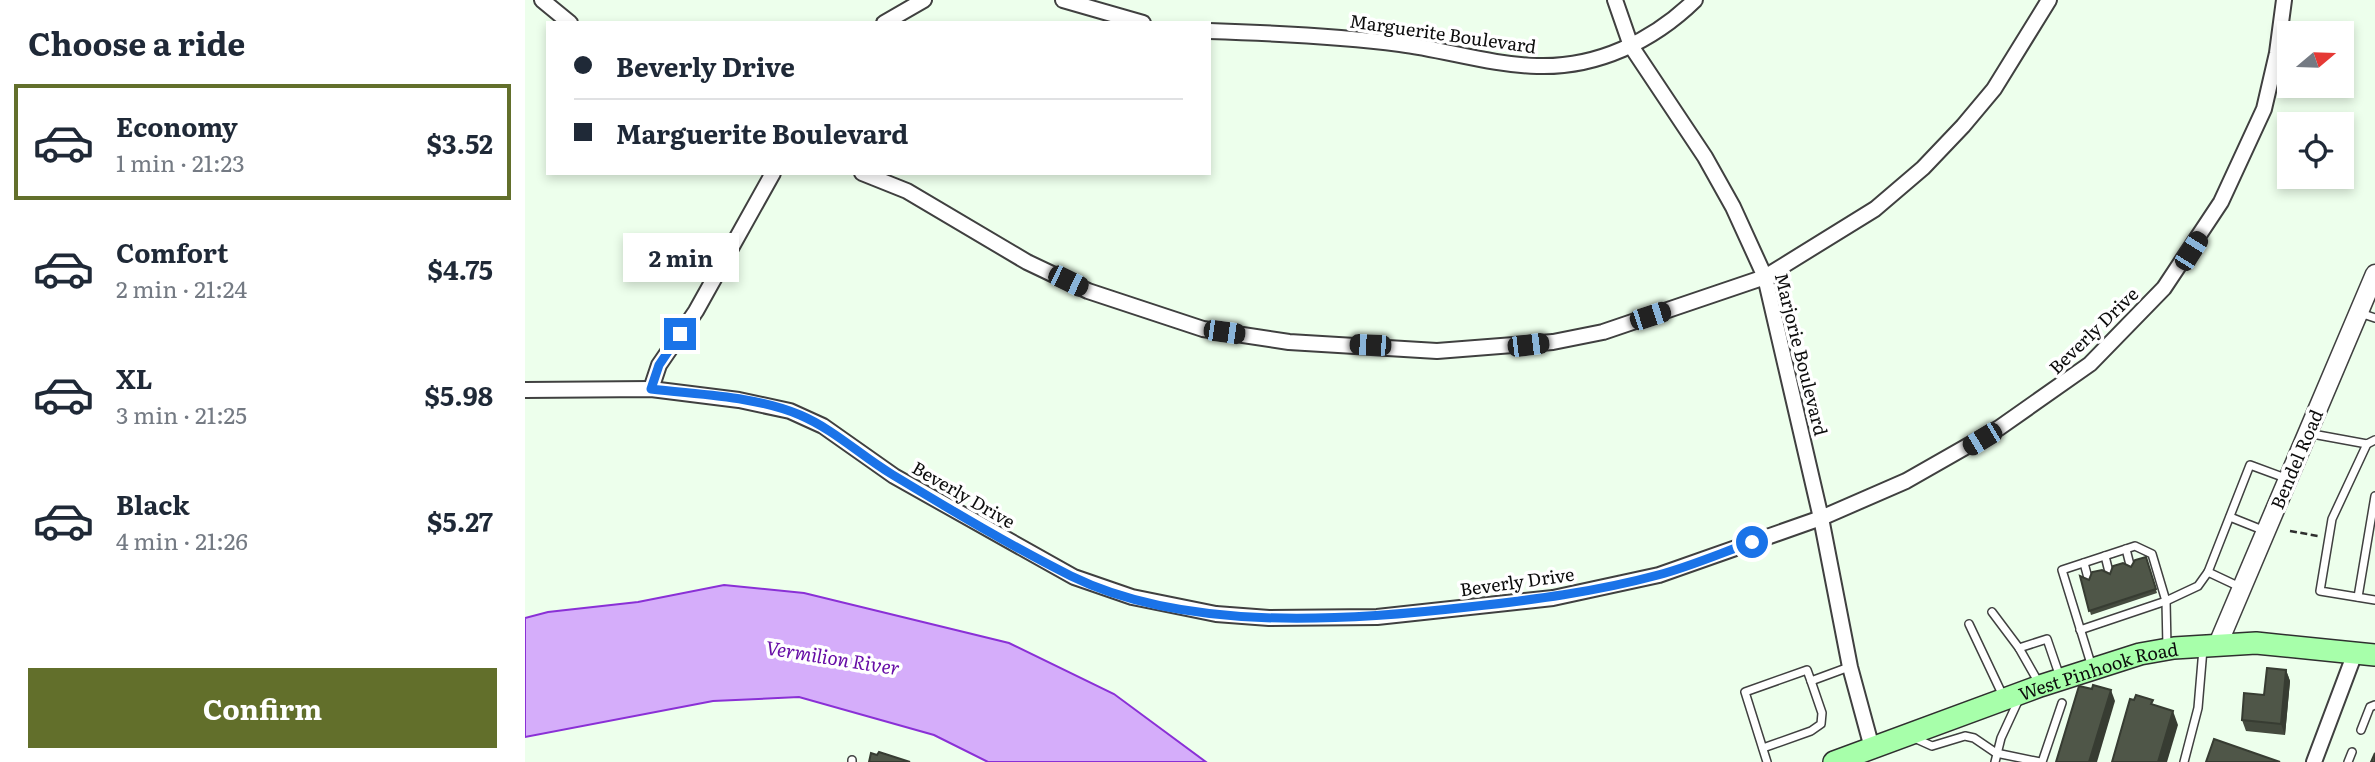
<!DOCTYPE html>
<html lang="en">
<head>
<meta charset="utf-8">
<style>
	:root { --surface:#fff; --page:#f6f6f7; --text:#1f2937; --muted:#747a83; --line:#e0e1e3; --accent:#626f2b }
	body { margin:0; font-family:Literata,serif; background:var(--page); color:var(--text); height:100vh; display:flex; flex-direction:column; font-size:26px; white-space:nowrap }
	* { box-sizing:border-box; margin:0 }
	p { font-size:23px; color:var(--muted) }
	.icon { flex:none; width:38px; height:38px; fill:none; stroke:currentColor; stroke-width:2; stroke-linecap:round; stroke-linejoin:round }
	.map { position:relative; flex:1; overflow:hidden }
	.side { display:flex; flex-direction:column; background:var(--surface); width:525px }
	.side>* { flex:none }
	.hud { position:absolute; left:21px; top:21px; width:665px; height:154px; border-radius:0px; box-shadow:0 4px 10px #0003; display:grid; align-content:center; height:154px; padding:0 28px; background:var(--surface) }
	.needle { width:46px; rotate:71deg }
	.controls { position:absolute; left:1752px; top:21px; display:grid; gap:14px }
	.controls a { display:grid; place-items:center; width:77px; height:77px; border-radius:0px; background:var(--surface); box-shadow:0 4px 10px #0003; font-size:35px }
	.end { position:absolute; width:32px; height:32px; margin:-16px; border:9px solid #1a73e8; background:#fff; box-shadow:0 0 0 4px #fff }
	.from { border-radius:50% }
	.bubble { position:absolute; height:49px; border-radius:0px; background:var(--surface); box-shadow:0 4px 10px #0003; font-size:23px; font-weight:700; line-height:49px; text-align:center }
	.car { position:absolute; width:21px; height:42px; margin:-21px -10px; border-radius:9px; box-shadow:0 0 5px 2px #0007; background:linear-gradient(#222 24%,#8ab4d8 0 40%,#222 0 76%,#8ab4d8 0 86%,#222 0) }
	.hud b { display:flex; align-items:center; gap:24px; height:66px; font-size:26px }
	.hud b+b { border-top:2px solid var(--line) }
	.hud i { width:18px; height:18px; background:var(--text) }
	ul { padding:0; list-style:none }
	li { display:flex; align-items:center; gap:21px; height:116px; margin:0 14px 10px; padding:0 14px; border:4px solid transparent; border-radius:0px }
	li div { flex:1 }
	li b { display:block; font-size:26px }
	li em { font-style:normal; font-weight:700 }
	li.on { border-color:var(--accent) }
	li>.icon { width:63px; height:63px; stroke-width:1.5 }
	h2 { padding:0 28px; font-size:32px; line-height:84px }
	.action { display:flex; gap:14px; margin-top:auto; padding:14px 28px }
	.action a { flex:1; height:80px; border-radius:0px; background:var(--accent); color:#fff; font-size:28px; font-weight:700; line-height:80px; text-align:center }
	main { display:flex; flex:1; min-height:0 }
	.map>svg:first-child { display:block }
	.water { fill:#d5adfa; stroke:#8a30d6; stroke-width:2 }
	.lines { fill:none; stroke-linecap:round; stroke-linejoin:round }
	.service-casing { stroke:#404040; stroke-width:10 }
	.minor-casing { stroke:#404040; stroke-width:18 }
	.tertiary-casing { stroke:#404040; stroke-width:21 }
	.secondary-casing { stroke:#2f2f2f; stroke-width:24 }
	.path { stroke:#2f2f2f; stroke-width:2.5; stroke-dasharray:7 3.5; stroke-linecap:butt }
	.service { stroke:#fff; stroke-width:7 }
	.minor { stroke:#fff; stroke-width:14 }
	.tertiary { stroke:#fff; stroke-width:18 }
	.secondary { stroke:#a7ffaa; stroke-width:21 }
	.wall { fill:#444a3e }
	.shaded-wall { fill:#373c32 }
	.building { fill:#4f5648; stroke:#373c32; stroke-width:2 }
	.route { stroke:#1a73e8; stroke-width:9 }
	.labels { text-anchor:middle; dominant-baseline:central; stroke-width:7; stroke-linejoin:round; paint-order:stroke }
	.street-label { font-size:18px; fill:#0d0d0d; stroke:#fff }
	.water-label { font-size:19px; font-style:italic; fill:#670ea6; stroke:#fff }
</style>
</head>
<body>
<main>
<section class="side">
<h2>Choose a ride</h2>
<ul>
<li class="on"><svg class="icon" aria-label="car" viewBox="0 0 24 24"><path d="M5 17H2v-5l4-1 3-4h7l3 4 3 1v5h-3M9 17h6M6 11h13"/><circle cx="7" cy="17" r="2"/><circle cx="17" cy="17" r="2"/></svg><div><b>Economy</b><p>1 min · 21:23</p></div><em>$3.52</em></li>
<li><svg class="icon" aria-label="car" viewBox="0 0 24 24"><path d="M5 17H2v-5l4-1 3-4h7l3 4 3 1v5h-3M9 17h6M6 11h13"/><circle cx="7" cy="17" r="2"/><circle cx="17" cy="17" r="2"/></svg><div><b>Comfort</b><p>2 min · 21:24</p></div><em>$4.75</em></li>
<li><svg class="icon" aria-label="car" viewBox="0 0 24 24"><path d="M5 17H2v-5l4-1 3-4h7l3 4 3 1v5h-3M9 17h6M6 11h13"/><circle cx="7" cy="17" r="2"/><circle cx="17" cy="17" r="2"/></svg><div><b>XL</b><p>3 min · 21:25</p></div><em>$5.98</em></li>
<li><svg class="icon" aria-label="car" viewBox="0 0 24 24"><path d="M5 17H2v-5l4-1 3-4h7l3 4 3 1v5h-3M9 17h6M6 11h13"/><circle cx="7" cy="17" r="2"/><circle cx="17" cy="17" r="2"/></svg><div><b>Black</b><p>4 min · 21:26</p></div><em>$5.27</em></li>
</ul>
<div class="action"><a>Confirm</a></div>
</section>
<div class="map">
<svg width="1850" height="762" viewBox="0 0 1850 762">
	<rect width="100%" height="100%" fill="#edffec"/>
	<polygon class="water" points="199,585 279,593 484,643 589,694 681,762 463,762 409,735 274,697 188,701 0,737 0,618 23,612 113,602"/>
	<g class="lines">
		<defs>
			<g id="service">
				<polyline points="1835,313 1850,318"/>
				<polyline points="1782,433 1842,444 1850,440"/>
				<polyline points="1842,444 1807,519 1795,591 1850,600"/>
				<polyline points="1705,517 1740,531"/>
				<polyline points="1601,549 1605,565"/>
				<polyline points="1580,556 1584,572"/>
				<polyline points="1559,563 1563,578"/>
				<polyline points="1683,572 1717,588"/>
				<polyline points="1833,597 1850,496"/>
				<polyline points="1467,612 1494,648 1515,685"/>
				<polyline points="1444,624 1479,698"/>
				<polyline points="1555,630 1641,601 1673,586 1683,572 1725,465 1763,479"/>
				<polyline points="1494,648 1522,639 1535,677"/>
				<polyline points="1567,667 1537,570 1610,546 1627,554 1641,601 1642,647"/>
				<polyline points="1836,730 1845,707 1850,705"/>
				<polyline points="1387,737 1407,746 1440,736 1449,738 1471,753 1515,762"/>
				<polyline points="1238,748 1286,731 1296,724 1297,713 1286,681"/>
				<polyline points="327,762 327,760"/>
				<polyline points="1242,762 1220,692 1282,670 1286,681 1324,667"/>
				<polyline points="1470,762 1476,738 1494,699"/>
				<polyline points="1517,762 1537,703"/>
				<polyline points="1659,762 1673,708 1678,649"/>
				<polyline points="1823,762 1827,752"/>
			</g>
			<g id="minor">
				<polyline points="17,0 45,23"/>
				<polyline points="538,0 618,23"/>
				<polyline points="1090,0 1106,46 1180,157 1208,207 1240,277 1296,518 1325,667 1347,748"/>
				<polyline points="359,23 399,0"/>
				<path d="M 684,31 C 748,33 812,36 875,44 C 921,50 967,65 1012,66 C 1072,68 1128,41 1170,0"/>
				<polyline points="337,173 382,191 502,262 563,291 678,329 764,342 912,351 1028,342 1078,332 1240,277 1350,209 1398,168 1438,126 1469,89 1524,0"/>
				<polyline points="126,389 134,365 171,311 248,173"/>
				<polyline points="0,390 126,389 214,400 265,411 298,426 369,476 549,577 607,597 691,614 744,618 852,617 1028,598 1134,575 1296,518 1381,481 1474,428 1565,364 1639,288 1696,202 1739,109 1752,53 1759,0"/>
				<polyline points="1789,762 1830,653"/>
			</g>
			<polyline id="tertiary" points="1693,644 1850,274"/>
			<g id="secondary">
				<path id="s1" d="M 1309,762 L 1515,686 L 1615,654 L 1649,648 L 1731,643 L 1850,655"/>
			</g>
		</defs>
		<use href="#service" class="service-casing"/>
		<use href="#minor" class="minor-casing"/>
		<use href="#tertiary" class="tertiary-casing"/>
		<use href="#secondary" class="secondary-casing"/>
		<polyline class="path" points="1765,531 1793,536"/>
		<use href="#service" class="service"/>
		<use href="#minor" class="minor"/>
		<use href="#tertiary" class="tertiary"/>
		<use href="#secondary" class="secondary"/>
	</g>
	<g class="wall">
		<polygon points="1621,557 1632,593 1566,615 1555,576 1564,580 1585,574 1606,567"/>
		<polygon points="1761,670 1765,681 1760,735 1721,731 1717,720"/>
	</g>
	<g class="shaded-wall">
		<polygon points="1761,670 1765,681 1760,735 1756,724"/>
		<polygon points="1586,690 1590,701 1572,762 1564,762"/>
		<polygon points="1648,711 1653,725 1642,762 1633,762"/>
	</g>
	<g class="building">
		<polygon points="1621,557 1631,589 1564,611 1555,576 1564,580 1567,572 1577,570 1585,574 1588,566 1598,563 1606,567 1610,560"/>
		<polygon points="1742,668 1761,670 1756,724 1717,720 1719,693 1739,695"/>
		<polygon points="1568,685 1586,690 1564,762 1531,762 1554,686 1567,689"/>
		<polygon points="1611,695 1628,700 1626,704 1648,711 1633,762 1587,762 1605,699 1609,700"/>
		<polygon points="1689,739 1755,762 1681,762"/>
		<polygon points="354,752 385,762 344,762 346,753 352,755"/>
		<polygon points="1850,753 1850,762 1846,762"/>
	</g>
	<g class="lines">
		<path class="route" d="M 155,334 L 134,365 L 126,389 C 175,395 230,396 275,415 C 310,430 336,456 368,475 C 426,510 486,546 546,576 C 660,632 821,621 943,607 C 1007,600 1070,592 1133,575 C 1164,567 1196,553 1227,542"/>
	</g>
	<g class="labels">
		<g class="street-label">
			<text transform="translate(918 33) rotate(8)">Marguerite Boulevard</text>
			<text transform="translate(1568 330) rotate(-44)">Beverly Drive</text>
			<text transform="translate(1277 354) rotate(76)">Marjorie Boulevard</text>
			<text transform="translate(1771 459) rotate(-67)">Bendel Road</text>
			<text transform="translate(439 494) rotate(30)">Beverly Drive</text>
			<text transform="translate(992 581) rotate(-8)">Beverly Drive</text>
			<text stroke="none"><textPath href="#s1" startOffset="280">West Pinhook Road</textPath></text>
		</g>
		<g class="water-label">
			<text transform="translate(308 657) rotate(9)">Vermilion River</text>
		</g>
	</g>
</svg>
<div class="controls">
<a><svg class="needle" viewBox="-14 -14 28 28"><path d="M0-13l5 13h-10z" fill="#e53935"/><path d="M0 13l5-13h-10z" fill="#747a83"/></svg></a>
<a><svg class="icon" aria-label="locate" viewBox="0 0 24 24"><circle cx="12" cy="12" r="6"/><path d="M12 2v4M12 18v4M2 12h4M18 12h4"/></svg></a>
</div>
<i class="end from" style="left:1227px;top:542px"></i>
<i class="end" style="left:155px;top:334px"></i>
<div class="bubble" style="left:98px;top:233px;width:116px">2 min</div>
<i class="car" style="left:1666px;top:251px;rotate:32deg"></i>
<i class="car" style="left:543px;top:281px;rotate:116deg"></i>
<i class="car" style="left:1125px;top:316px;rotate:72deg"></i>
<i class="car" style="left:699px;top:332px;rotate:98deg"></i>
<i class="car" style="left:845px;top:345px;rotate:272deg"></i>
<i class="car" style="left:1003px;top:345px;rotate:83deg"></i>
<i class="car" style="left:1457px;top:439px;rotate:239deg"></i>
<div class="hud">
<b><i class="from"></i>Beverly Drive</b>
<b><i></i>Marguerite Boulevard</b>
</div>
</div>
</main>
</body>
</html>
